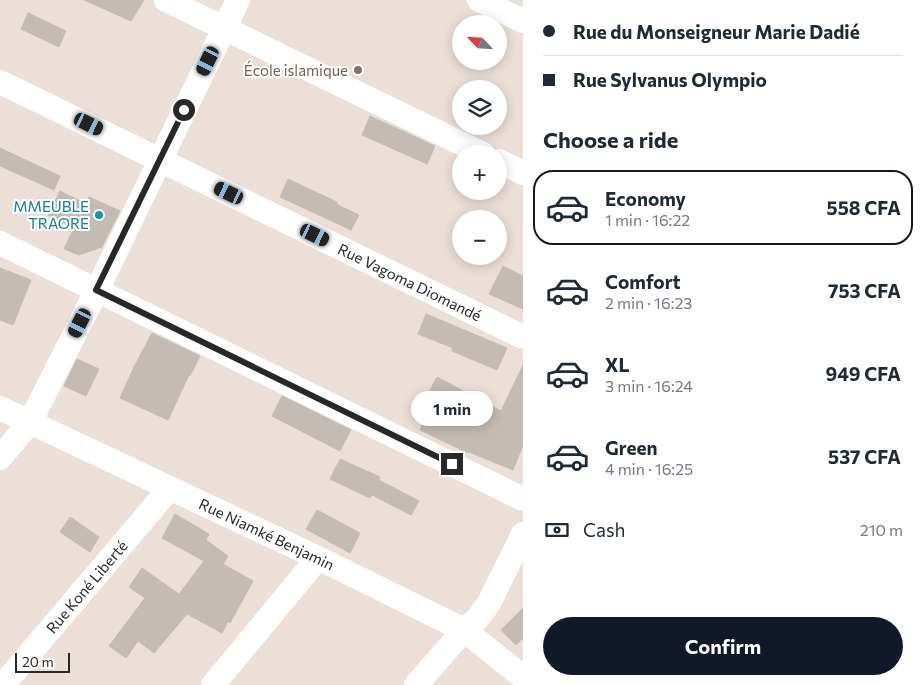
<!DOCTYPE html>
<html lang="en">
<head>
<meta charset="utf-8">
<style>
	:root { --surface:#fff; --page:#f2f2f3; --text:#1f2937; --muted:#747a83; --line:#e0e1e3; --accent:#111827 }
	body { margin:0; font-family:Commissioner,sans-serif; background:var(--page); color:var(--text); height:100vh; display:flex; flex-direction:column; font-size:19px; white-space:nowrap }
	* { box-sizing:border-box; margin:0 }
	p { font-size:16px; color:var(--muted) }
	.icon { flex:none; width:28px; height:28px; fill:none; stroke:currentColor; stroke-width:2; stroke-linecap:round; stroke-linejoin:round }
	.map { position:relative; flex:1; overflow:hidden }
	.sheet { display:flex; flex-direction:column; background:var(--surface); width:400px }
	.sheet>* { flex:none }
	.hud { display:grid; align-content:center; height:110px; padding:0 20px; background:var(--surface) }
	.needle { width:32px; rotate:295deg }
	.buttons { position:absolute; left:452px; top:15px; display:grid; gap:10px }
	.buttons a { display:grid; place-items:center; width:55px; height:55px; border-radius:50%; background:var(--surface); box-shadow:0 2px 12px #0003; font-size:25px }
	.scale { position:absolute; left:15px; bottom:12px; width:55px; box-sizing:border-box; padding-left:5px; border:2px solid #282828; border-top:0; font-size:14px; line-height:18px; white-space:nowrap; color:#282828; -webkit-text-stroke:4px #fff; paint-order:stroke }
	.end { position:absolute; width:22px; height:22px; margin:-11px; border:6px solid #282828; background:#fff; box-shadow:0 0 0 2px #fff }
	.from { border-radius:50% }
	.bubble { position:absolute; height:35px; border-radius:18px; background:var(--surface); box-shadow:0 2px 12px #0003; font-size:16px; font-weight:700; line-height:35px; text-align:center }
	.car { position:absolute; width:15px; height:30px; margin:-15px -8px; border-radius:6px; box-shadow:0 0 4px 1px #0007; background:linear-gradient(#222 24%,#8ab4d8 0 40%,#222 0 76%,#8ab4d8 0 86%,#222 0) }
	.hud b { display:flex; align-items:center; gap:18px; height:48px; font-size:19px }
	.hud b+b { border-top:1px solid var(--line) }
	.hud i { width:12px; height:12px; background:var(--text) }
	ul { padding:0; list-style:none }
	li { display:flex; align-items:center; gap:15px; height:75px; margin:0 10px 8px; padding:0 10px; border:2px solid transparent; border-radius:20px }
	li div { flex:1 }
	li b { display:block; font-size:19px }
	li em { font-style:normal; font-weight:700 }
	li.active { border-color:var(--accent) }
	li>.icon { width:45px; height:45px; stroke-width:1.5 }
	h2 { padding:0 20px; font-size:22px; line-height:60px }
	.pay { display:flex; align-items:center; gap:12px; height:55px; padding:0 20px; font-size:19px }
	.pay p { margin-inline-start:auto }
	.action { display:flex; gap:10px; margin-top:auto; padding:10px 20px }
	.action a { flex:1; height:58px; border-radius:30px; background:var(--accent); color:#fff; font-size:20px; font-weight:700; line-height:58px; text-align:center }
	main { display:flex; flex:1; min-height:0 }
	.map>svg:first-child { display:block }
	.building { fill:#c3bbb4; stroke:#c7bbb2 }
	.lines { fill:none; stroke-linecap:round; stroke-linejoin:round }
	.minor { stroke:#fff; stroke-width:24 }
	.route { stroke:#282828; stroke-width:6 }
	.education-dot { fill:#8d6e63; stroke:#fff; stroke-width:2 }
	.culture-dot { fill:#0f9aa8; stroke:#fff; stroke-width:2 }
	.labels { text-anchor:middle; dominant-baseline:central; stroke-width:4; stroke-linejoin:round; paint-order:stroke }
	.education-label { font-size:15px; fill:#785e54; stroke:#fff; text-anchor:end }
	.culture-label { font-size:15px; fill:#0d838f; stroke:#fff; text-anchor:end }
	.street-label { font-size:15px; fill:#282828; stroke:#fff }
</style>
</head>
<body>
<main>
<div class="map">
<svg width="523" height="685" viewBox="0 0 523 685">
	<rect width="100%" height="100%" fill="#ecdfd8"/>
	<g class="building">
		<polygon points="84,0 144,0 131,21"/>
		<polygon points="28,13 66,31 59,47 21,29"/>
		<polygon points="370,116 435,146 427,164 362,135"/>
		<polygon points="0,148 60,176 54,190 0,166"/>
		<polygon points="288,179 337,202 336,204 359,215 351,230 280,197"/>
		<polygon points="60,191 86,204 89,197 120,211 102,247 79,255 64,249 74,228 48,215"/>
		<polygon points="503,266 523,276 523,309 489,294"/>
		<polygon points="0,268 31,280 13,325 0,320"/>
		<polygon points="426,314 507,348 497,370 452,351 453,348 418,334"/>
		<polygon points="152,333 200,356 190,376 189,375 168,420 120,398 134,367"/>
		<polygon points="77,359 99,369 86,396 64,386"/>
		<polygon points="523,365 523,445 513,470 469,452 468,453 420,430 435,393 430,390 437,377 501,411"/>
		<polygon points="282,396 351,430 340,451 272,416"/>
		<polygon points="340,459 380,477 379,480 419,501 411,515 372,495 370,498 330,479"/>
		<polygon points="317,510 360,533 350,553 306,529"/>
		<polygon points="175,514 209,534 206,540 228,556 223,564 253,581 230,623 228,621 222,633 187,614 154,653 138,641 126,658 109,646 145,598 129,587 142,568 179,594 204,561 162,538"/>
		<polygon points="70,517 99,537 90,552 60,532"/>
		<polygon points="523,608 523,638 516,645 501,630"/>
	</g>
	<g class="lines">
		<g class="minor">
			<polyline points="166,0 483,154"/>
			<polyline points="479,0 523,21"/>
			<path id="s1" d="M 0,82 L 523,337"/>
			<polyline points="499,161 523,173"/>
			<polyline points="0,243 523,499"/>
			<path id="s2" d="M 0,408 L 318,558 L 464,630 L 523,677"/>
			<polyline points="0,458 30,422 97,290 238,0"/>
			<path id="s3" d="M 3,685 L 170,488"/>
			<polyline points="213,685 318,558"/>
			<polyline points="416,685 464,630 478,618 489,603 523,534"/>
		</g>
	</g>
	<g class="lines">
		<polyline class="route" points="184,110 96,290 452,464"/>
	</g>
	<circle class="education-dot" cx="358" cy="70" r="5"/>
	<circle class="culture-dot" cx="99" cy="215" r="5"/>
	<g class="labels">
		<g class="education-label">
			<text x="348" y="70">École islamique</text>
		</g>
		<g class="culture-label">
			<text x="89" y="206">MMEUBLE<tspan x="89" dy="17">TRAORE</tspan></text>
		</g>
		<g class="street-label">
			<text stroke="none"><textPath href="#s1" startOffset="456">Rue Vagoma Diomandé</textPath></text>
			<text stroke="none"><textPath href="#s2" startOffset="295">Rue Niamké Benjamin</textPath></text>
			<text stroke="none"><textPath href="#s3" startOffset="129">Rue Koné Liberté</textPath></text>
		</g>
	</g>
</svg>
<div class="buttons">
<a><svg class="needle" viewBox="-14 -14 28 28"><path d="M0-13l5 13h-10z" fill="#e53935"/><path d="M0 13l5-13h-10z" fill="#747a83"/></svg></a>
<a><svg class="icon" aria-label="layers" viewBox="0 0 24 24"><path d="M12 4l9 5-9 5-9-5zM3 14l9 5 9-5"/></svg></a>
<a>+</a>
<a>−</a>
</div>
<div class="scale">20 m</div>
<i class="end from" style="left:184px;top:110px"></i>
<i class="end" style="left:452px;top:464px"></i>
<div class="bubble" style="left:411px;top:391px;width:82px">1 min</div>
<i class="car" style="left:208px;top:61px;rotate:206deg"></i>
<i class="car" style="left:89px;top:124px;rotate:116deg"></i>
<i class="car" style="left:229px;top:193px;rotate:296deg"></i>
<i class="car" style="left:315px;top:235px;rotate:116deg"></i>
<i class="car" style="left:80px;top:323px;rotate:207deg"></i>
</div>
<section class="sheet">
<div class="hud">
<b><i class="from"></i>Rue du Monseigneur Marie Dadié</b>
<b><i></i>Rue Sylvanus Olympio</b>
</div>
<h2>Choose a ride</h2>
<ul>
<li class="active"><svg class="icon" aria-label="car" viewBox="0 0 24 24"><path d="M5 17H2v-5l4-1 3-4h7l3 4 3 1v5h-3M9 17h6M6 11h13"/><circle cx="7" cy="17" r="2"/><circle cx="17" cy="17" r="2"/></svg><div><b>Economy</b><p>1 min · 16:22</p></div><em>558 CFA</em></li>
<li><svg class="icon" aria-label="car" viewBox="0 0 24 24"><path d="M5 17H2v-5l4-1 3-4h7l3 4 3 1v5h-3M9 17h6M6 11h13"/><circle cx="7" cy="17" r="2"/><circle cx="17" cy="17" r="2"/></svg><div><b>Comfort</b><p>2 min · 16:23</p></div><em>753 CFA</em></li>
<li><svg class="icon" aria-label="car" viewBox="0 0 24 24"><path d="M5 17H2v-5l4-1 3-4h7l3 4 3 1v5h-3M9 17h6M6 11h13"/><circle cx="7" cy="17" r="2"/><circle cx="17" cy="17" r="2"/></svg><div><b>XL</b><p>3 min · 16:24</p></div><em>949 CFA</em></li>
<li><svg class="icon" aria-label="car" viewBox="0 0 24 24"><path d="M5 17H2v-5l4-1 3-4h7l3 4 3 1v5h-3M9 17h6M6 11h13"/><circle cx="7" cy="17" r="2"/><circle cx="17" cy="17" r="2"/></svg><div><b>Green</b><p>4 min · 16:25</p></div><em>537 CFA</em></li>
</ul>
<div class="pay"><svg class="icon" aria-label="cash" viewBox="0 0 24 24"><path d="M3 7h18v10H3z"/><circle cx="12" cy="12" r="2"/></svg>Cash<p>210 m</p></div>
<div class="action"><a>Confirm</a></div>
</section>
</main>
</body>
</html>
